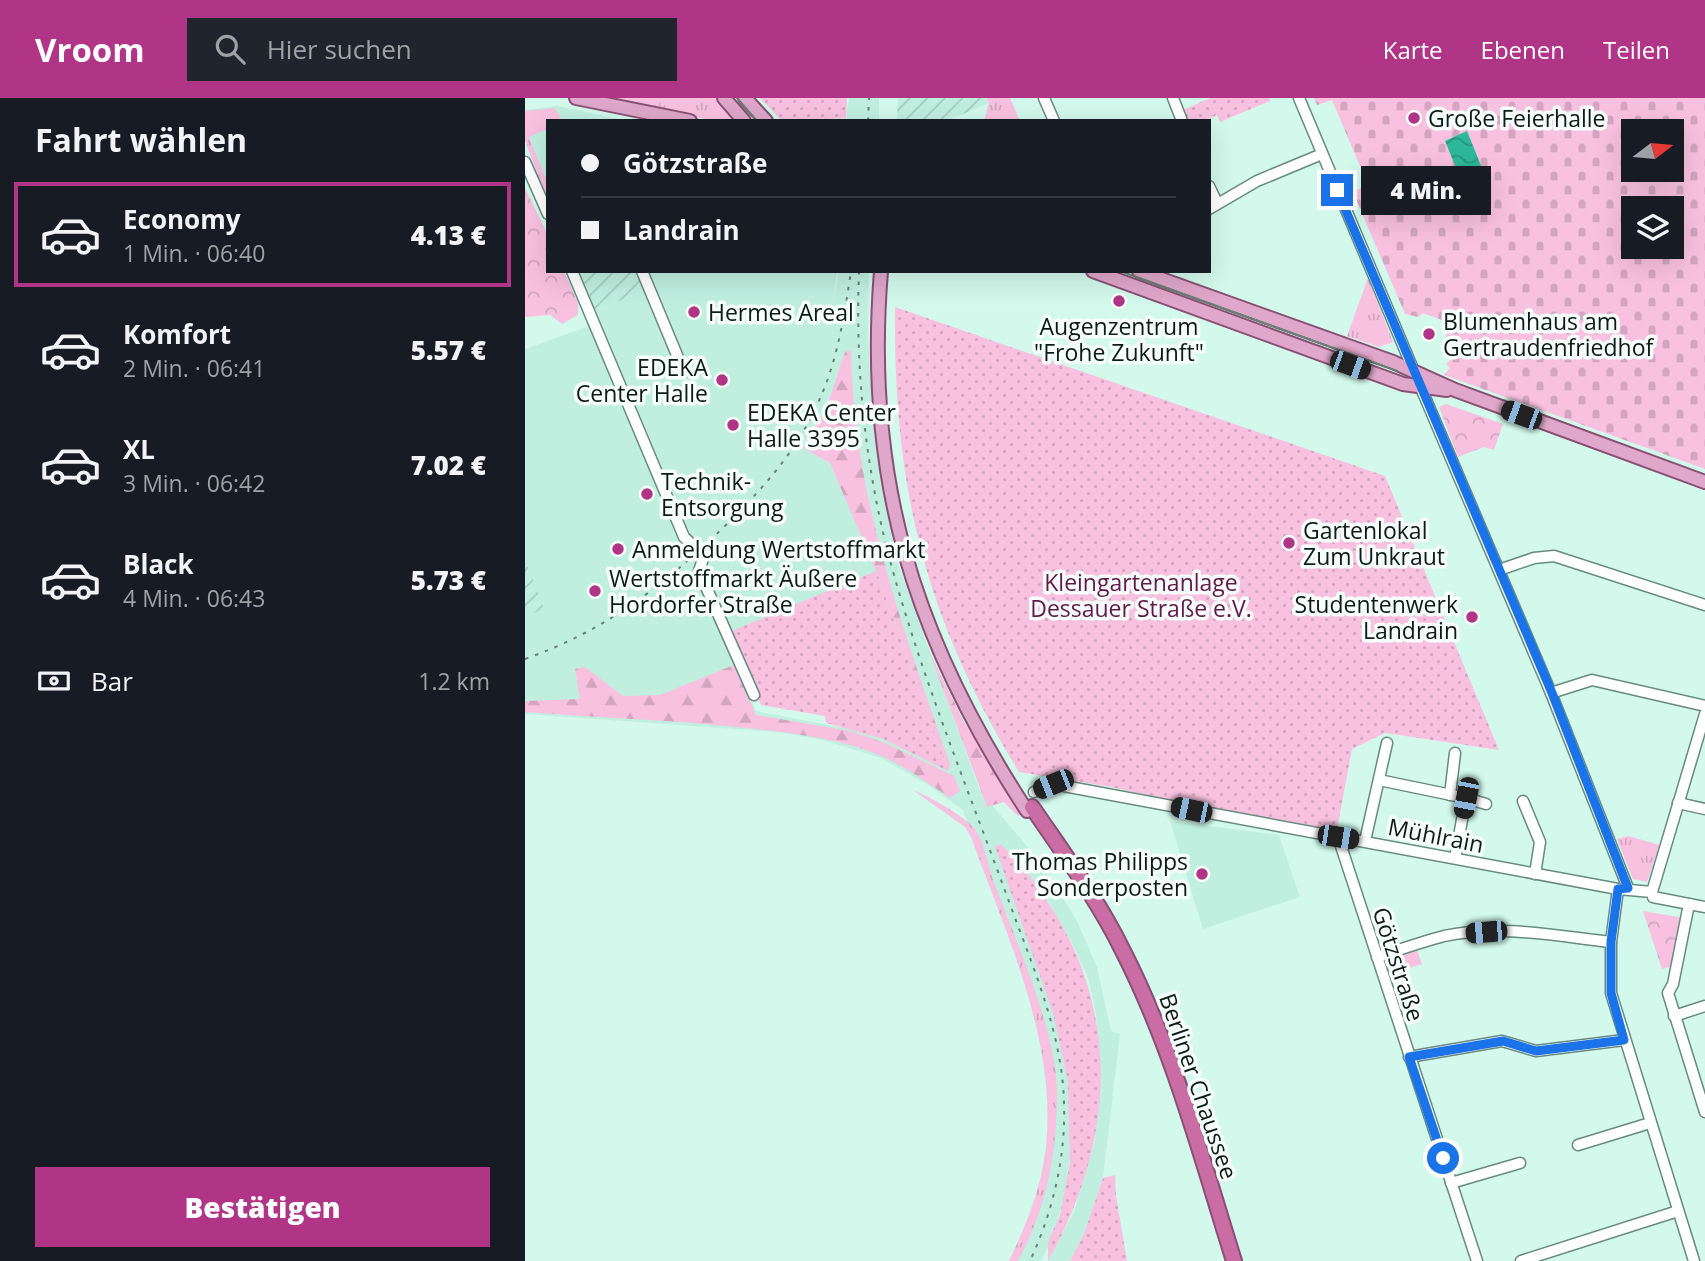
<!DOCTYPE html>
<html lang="de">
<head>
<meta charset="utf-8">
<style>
	:root { --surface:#171b24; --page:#20242c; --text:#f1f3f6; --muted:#9ea1a6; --line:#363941; --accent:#b13587 }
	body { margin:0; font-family:"Open Sans",sans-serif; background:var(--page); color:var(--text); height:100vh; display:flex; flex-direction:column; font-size:26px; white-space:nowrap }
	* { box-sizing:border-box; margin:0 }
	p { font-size:23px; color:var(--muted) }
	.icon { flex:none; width:38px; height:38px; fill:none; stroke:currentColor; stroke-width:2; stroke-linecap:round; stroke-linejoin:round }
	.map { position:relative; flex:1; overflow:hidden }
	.side { display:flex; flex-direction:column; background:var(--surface); width:525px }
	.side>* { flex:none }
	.top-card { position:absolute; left:21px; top:21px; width:665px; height:154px; border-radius:0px; box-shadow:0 7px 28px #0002; display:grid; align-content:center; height:154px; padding:0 35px; background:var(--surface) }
	.needle { width:46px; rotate:74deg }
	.controls { position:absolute; left:1096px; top:21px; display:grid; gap:14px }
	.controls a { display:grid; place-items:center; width:63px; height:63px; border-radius:0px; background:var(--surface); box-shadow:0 7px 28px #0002; font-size:35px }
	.end { position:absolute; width:32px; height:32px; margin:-16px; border:9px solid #1a73e8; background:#fff; box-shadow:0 0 0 4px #fff }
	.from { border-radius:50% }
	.bubble { position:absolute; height:49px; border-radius:0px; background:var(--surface); box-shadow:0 7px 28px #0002; font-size:23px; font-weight:800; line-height:49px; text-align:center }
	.car { position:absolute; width:21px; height:42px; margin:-21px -10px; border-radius:9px; box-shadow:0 0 5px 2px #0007; background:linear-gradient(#222 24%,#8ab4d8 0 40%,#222 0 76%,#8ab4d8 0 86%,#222 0) }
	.top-card b { display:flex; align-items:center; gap:24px; height:66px; font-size:26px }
	.top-card b+b { border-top:2px solid var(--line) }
	.top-card i { width:18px; height:18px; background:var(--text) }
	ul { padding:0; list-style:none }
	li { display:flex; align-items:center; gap:21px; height:105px; margin:0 14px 10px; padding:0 21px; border:4px solid transparent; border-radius:0px }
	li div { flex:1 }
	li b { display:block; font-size:26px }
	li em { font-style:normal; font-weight:800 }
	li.selected { border-color:var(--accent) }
	li>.icon { width:63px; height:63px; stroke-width:1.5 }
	h2 { padding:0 35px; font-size:32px; line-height:84px }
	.pay { display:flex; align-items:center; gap:18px; height:77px; padding:0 35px; font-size:26px }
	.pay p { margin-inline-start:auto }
	.action { display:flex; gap:14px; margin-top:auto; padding:14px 35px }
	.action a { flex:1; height:80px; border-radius:0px; background:var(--accent); color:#fff; font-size:28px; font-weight:800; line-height:80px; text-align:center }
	header { display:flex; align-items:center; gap:42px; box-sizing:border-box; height:98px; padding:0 35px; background:var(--accent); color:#fff }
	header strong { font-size:33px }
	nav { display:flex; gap:38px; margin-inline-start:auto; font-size:24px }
	.search { width:490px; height:63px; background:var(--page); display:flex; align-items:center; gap:18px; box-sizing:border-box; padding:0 24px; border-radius:0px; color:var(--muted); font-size:26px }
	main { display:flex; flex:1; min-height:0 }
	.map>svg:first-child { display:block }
	.built { fill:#c0efe0; fill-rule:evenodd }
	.industrial { fill:url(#industrial-furrows) }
	.grass { fill:url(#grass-tufts) }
	.forest { fill:url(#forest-firs) }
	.cemetery { fill:url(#cemetery-stones); fill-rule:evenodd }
	.park { fill:url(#park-crowns) }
	.garden { fill:url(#garden-dots) }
	.water { fill:url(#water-waves) }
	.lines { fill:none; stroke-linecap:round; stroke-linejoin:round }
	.minor-casing { stroke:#678b7f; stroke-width:13 }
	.major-casing { stroke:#885073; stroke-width:16 }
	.highway-casing { stroke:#885073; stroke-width:18 }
	.minor { stroke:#fff; stroke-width:10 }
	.major { stroke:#dfa7c9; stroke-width:12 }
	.highway { stroke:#ca6da5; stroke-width:14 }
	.tram { stroke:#688179; stroke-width:2 }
	.rail { stroke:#688179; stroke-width:2; stroke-dasharray:3.5 7; stroke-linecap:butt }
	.route { stroke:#1a73e8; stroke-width:9 }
	.poi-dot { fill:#b13587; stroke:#f6fefb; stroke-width:2.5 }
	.labels { text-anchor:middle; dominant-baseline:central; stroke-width:7; stroke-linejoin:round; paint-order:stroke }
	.poi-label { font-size:23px; fill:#0d1b17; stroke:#f6fefb; text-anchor:start }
	.park-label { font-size:23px; fill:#64174b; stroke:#f6fefb }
	.street-label { font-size:23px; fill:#0d1b17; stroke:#f6fefb }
</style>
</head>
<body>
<header>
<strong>Vroom</strong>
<div class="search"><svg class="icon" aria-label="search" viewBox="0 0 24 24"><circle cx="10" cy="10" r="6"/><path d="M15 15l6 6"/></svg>Hier suchen</div>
<nav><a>Karte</a><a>Ebenen</a><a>Teilen</a></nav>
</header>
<main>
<section class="side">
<h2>Fahrt wählen</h2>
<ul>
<li class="selected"><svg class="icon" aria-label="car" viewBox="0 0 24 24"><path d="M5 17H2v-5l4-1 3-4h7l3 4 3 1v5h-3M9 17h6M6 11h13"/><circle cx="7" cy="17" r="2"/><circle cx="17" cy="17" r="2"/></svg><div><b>Economy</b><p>1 Min. · 06:40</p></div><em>4.13 €</em></li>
<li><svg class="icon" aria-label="car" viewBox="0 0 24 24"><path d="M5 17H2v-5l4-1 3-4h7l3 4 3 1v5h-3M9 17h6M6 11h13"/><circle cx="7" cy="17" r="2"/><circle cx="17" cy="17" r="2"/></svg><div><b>Komfort</b><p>2 Min. · 06:41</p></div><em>5.57 €</em></li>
<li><svg class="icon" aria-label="car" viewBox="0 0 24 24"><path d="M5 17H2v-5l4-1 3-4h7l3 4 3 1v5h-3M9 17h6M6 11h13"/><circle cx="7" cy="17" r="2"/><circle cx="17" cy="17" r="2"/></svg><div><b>XL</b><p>3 Min. · 06:42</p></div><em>7.02 €</em></li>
<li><svg class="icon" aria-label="car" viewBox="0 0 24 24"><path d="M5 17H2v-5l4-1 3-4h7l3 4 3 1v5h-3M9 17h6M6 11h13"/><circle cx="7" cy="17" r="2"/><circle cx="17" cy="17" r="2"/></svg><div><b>Black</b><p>4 Min. · 06:43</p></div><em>5.73 €</em></li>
</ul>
<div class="pay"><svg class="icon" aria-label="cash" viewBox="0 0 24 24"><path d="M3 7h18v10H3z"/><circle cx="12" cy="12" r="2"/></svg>Bar<p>1.2 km</p></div>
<div class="action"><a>Bestätigen</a></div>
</section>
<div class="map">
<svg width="1180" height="1163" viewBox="0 0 1180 1163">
	<defs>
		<pattern id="industrial-furrows" width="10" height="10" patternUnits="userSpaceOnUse" patternTransform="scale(1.75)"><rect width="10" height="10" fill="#c0efe0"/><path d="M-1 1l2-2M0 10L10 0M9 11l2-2" fill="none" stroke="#a4ccbf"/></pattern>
		<pattern id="grass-tufts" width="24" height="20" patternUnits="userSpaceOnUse" patternTransform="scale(1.75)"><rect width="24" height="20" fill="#f8c1e0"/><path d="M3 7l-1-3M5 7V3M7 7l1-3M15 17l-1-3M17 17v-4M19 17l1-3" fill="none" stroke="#d3a5bf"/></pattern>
		<pattern id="forest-firs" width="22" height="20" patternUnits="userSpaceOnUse" patternTransform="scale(1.75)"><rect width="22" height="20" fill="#f8c1e0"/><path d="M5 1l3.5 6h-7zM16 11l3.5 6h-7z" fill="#d3a5bf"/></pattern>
		<pattern id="cemetery-stones" width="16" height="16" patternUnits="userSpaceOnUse" patternTransform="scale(1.75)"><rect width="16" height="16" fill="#f8c1e0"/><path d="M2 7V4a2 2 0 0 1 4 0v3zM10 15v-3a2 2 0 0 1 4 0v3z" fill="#d3a5bf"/></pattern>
		<pattern id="park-crowns" width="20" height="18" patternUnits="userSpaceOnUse" patternTransform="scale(1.75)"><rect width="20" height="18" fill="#f8c1e0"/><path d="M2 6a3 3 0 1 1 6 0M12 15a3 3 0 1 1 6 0" fill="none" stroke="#d3a5bf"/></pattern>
		<pattern id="garden-dots" width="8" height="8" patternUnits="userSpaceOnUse" patternTransform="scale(1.75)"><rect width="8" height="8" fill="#f8c1e0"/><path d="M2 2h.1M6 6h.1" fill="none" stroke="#d3a5bf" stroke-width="1.8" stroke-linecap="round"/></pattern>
		<pattern id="water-waves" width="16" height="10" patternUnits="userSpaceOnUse" patternTransform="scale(1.75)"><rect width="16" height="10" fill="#2db999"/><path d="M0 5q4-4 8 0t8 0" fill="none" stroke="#25967c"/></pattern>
	</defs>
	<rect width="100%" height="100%" fill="#d2f9ec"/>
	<g class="built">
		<polygon points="324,0 354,0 354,23 321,23"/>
		<polygon points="32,8 103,23 23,23 23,96 0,42 0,12"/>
		<path d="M 121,173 L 312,173 L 308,205 L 314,173 L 344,173 L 343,239 L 351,353 L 373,466 L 455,693 L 513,761 L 551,821 L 572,869 L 586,933 L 595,936 L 578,1080 L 559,1136 L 545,1163 L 523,1163 L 549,1114 L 569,1046 L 575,974 L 571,916 L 563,880 L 546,843 L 519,797 L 485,756 L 531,917 L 544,979 L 547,1037 L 542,1090 L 527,1140 L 516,1163 L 491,1163 L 505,1135 L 527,1032 L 524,972 L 505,894 L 438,712 L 403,687 L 356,660 L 298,642 L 254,634 L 0,616 L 0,251 L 64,228 L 156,449 L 167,440 L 71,213 L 121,191 L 158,279 L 165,276 ZM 312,285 L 304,365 L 278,349 ZM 187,452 L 179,473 L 204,534 L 351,474 L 422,672 L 358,641 L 329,632 L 231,613 L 179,492 L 167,472 Z"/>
		<polygon points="645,723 754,737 775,799 678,831"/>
	</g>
	<g class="industrial">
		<polygon points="373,0 462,0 464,5 421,23 372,23"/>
		<polygon points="54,173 113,173 121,191 71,213"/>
		<polygon points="0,461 19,511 0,518"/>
	</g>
	<g class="grass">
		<polygon points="81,0 195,0 213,23 190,23"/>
		<polygon points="462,0 485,0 495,23 459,23 464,5"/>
		<polygon points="30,10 37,23 23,23 23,38 20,32 4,39 23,86 23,103 0,43 0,13"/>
		<polygon points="843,180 868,244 854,249 822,238"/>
		<path d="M 388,692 C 407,700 432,714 447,728 C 458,738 463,767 468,782 C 490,841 532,933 532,995 C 532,1054 522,1110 493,1163 L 484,1163 C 503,1123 520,1081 522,1036 C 528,933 480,834 446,739 L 440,729 Z"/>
		<polygon points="1103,738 1135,747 1122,784 1108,781 1092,741"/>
		<polygon points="891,849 897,866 862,877 857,860"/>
	</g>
	<g class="forest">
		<path d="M 326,252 C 328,397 378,531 425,666 L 423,673 L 351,473 L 305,365 L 278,350 L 303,305 L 320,254 Z"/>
		<polygon points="403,551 438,622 496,716 493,718 479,704 462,709"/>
		<path d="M 209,567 L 231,617 L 325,633 L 358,644 L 429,678 L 435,693 L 425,700 C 403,685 381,669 356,658 C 317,641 272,636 230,631 C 154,622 77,620 0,614 L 0,603 L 55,601 L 50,571 L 60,569 L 98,598 L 135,597 Z"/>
	</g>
	<path class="cemetery" d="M 789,0 L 1180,0 L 1180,371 L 919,277 L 925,270 L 921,266 L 931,256 L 919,243 L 925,225 L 898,215 L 893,219 L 880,216 L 828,94 L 843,87 L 807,2 L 792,7 ZM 1108,33 L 1146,33 L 1146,72 L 1108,72 ZM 1108,110 L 1146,110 L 1146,149 L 1108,149 Z"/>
	<g class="park">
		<polygon points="0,90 23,137 23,173 39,173 53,205 53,217 37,226 25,217 0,219"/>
		<polygon points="921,306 978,326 969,352 959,349 933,359 914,309"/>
		<polygon points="1118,813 1159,820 1149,868 1137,871"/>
	</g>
	<g class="garden">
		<polygon points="235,0 322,0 321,20 257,23"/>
		<polygon points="685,0 744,0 745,3 695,24 692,17 679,23 662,23 658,12"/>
		<path d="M 370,209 L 860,378 L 974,652 L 860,635 L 827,651 L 812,731 L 742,725 L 586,689 L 494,674 C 400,520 368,390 370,209 Z"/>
		<polygon points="351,473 423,673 358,641 301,625 300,618 236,607 204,534"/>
		<path d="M 475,746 C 498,766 515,791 531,817 C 598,928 585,1053 523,1163 L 523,1144 L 535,1117 L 545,1065 L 543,983 L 528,915 L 470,749 Z"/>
		<polygon points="590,1077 591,1098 602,1163 545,1163 559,1136 578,1080"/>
	</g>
	<polygon class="water" points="942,33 963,85 956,98 941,94 920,43"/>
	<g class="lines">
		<defs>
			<g id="minor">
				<polyline points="519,0 529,23"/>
				<polyline points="648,0 657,23"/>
				<polyline points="774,0 888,271"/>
				<polyline points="0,64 23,116"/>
				<polyline points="684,88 692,105"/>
				<polyline points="684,111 732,83 797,56"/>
				<polyline points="47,173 159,439 179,458 174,473 229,597"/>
				<polyline points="117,173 159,274"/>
				<polyline points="896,290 1026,595 1103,790"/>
				<polyline points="974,472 1009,460 1029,458 1180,507"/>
				<polyline points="1026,595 1067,582 1180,608"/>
				<polyline points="854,682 941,700 930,760"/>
				<polyline points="509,694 528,686 1093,791 1127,794 1128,799 1180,809"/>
				<polyline points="925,697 930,655"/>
				<polyline points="941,700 961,706"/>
				<polyline points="998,703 1015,744 1010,776"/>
				<polyline points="1153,705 1180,711"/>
				<polyline points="813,739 952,1163"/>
				<polyline points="840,743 862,645"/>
				<polyline points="1093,791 1086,844 1086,895 1169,1163"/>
				<polyline points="1127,794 1180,616"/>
				<polyline points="1164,806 1148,886 1143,895 1180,1014"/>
				<path d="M 852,859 C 874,852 896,844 919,838 C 973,826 1032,838 1086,844"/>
				<polyline points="1149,918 1180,908"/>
				<polyline points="884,959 977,943 1011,953 1099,942"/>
				<polyline points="1053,1047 1125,1025"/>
				<polyline points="926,1085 995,1065"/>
				<polyline points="996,1163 1153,1113"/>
			</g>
			<g id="major">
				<polyline points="51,0 165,23"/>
				<polyline points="199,0 219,23"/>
				<polyline points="220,0 241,23"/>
				<path d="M 356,173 C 339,381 389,540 502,713"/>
				<polyline points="568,173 878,286 922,292"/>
				<polyline points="614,173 868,264 930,292 1180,384"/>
			</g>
			<path id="highway" d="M 507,709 C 539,756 573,802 598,853 C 648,951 676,1058 709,1163"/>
		</defs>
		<use href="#minor" class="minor-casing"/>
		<use href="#major" class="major-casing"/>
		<use href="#highway" class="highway-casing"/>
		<use href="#minor" class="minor"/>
		<use href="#major" class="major"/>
		<use href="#highway" class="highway"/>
		<g class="tram">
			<polyline points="212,0 232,23"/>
			<polyline points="595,173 872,273"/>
		</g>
		<g class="rail">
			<polyline points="343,23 344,0"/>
			<path d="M 334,173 C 330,276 341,378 369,477 C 400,587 444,694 483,801 C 507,867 537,934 539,1004 C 541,1059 528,1113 505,1163"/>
			<path d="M 0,561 C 84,531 139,487 202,426 C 238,390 271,354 292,307 C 312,265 319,220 326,173"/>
		</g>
	</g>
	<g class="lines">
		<polyline class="route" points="812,92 1027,595 1103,790 1093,791 1086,844 1086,895 1099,942 1011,953 978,943 884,959 918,1060"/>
	</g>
	<g class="poi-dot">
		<circle cx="889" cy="20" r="7"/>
		<circle cx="594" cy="203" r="7"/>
		<circle cx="169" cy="214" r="7"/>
		<circle cx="904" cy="236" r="7"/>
		<circle cx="197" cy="282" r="7"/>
		<circle cx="208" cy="327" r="7"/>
		<circle cx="122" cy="396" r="7"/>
		<circle cx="764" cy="445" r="7"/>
		<circle cx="93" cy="451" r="7"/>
		<circle cx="70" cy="493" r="7"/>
		<circle cx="947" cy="519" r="7"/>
		<circle cx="677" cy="776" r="7"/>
	</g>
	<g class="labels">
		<g class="poi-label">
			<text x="903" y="20">Große Feierhalle</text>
			<text x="183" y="214">Hermes Areal</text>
			<text x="918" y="223">Blumenhaus am<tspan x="918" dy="26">Gertraudenfriedhof</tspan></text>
			<text x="594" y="228" text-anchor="middle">Augenzentrum<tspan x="594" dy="26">"Frohe Zukunft"</tspan></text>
			<text x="183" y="269" text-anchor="end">EDEKA<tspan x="183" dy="26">Center Halle</tspan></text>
			<text x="222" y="314">EDEKA Center<tspan x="222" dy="26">Halle 3395</tspan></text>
			<text x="136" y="383">Technik-<tspan x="136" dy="26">Entsorgung</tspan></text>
			<text x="778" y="432">Gartenlokal<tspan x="778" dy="26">Zum Unkraut</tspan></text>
			<text x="107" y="451">Anmeldung Wertstoffmarkt</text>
			<text x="84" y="480">Wertstoffmarkt Äußere<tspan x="84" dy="26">Hordorfer Straße</tspan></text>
			<text x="933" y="506" text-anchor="end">Studentenwerk<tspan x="933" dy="26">Landrain</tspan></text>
			<text x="663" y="763" text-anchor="end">Thomas Philipps<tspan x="663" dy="26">Sonderposten</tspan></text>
		</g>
		<g class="park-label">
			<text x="616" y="484">Kleingartenanlage<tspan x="616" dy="26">Dessauer Straße e.V.</tspan></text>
		</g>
		<g class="street-label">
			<text transform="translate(911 737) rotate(11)">Mühlrain</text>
			<text transform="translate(874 866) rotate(72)">Götzstraße</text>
			<text transform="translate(674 988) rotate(71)">Berliner Chaussee</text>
		</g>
	</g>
</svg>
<div class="controls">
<a><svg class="needle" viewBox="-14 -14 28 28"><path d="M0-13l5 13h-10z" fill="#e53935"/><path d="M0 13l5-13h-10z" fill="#9ea1a6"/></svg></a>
<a><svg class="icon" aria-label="layers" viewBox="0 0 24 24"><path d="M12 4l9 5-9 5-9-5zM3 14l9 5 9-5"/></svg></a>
</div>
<i class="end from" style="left:918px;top:1060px"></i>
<i class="end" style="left:812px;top:92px"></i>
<div class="bubble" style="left:836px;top:68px;width:130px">4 Min.</div>
<i class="car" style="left:825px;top:267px;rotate:110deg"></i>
<i class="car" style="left:996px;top:317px;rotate:290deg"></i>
<i class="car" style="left:528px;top:686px;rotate:248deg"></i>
<i class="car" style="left:941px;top:700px;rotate:191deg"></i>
<i class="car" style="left:666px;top:712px;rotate:282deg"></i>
<i class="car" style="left:813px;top:739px;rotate:99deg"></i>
<i class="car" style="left:961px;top:834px;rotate:265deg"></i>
<div class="top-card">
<b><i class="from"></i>Götzstraße</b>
<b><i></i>Landrain</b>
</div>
</div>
</main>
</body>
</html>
